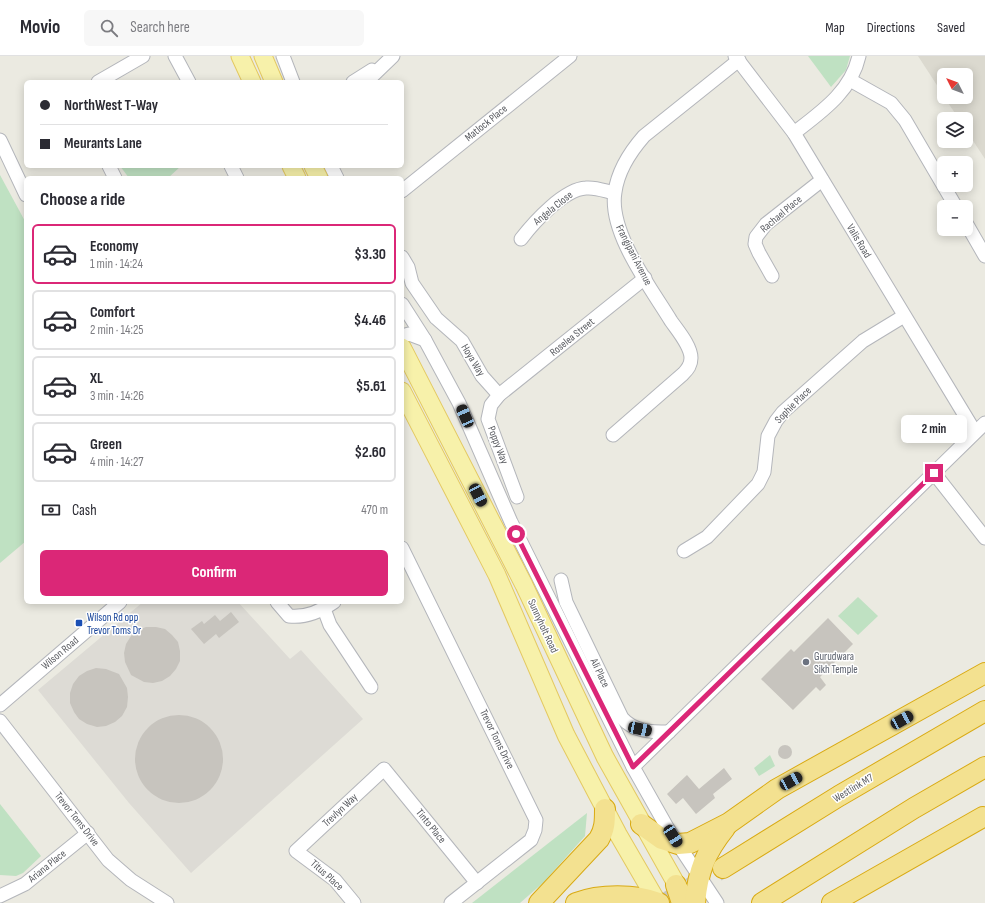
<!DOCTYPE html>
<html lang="en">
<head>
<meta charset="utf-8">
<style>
	:root { --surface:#fff; --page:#f7f7f7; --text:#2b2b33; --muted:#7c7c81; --line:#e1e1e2; --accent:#db2777 }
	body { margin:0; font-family:"Sofia Sans Condensed",sans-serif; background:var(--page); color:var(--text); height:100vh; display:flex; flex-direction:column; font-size:15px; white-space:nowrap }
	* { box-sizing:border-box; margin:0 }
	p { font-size:13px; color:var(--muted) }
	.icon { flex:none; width:22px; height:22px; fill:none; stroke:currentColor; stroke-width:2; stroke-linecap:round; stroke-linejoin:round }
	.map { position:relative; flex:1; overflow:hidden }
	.details { position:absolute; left:24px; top:120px; width:380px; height:428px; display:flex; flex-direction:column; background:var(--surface); border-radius:6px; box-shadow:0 2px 10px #0003 }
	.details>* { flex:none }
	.banner { position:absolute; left:24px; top:24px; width:380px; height:88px; border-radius:6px; box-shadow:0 2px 10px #0003; display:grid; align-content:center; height:88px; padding:0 16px; background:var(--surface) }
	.needle { width:26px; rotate:312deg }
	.fabs { position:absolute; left:937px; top:12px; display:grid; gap:8px }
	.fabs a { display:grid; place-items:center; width:36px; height:36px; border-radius:6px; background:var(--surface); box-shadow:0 2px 10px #0003; font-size:20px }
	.end { position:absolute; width:18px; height:18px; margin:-9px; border:5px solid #db2777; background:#fff; box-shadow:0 0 0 2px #fff }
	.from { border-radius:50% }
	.bubble { position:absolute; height:28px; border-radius:6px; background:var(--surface); box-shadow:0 2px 10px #0003; font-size:13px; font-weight:700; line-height:28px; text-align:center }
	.car { position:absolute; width:12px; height:24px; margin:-12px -6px; border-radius:5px; box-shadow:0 0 3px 1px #0007; background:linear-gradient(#222 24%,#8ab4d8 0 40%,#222 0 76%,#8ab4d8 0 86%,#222 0) }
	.banner b { display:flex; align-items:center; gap:14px; height:38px; font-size:15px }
	.banner b+b { border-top:1px solid var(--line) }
	.banner i { width:10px; height:10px; background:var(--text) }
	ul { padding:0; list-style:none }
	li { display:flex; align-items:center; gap:12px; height:60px; margin:0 8px 6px; padding:0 8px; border:2px solid var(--line); border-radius:6px }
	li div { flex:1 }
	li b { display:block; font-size:15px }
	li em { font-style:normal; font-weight:700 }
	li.active { border-color:var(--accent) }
	li>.icon { width:36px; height:36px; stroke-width:1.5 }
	h2 { padding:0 16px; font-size:18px; line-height:48px }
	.pay { display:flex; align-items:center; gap:10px; height:44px; padding:0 16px; font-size:15px }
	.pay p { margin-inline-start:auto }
	.action { display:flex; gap:8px; margin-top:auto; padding:8px 16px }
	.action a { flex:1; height:46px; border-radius:6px; background:var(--accent); color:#fff; font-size:16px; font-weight:700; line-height:46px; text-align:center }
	header { display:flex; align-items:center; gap:24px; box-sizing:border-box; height:56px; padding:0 20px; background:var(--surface); border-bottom:1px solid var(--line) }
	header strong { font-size:19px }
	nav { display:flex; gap:22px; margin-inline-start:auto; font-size:14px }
	.search { width:280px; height:36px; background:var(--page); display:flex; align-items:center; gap:10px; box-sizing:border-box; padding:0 14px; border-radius:6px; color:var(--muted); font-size:15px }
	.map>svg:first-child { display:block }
	.industrial { fill:#dddbd5 }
	.education { fill:#dbd9cf }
	.green { fill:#bfe1c2 }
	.building { fill:#c7c4be }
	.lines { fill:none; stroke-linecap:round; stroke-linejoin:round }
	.highway-tunnel { stroke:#c7c6c1; stroke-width:20; stroke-dasharray:20 10; stroke-linecap:butt }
	.minor-casing { stroke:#b4b6bb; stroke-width:15 }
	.major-casing { stroke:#e4c961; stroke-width:19 }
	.highway-casing { stroke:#d9aa13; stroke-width:22 }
	.minor { stroke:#fff; stroke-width:13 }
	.major { stroke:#f7f1aa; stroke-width:17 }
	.highway { stroke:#f3e190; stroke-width:20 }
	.route { stroke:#db2777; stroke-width:5 }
	.transit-dot { fill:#1a4fb4; stroke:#fff; stroke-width:1.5 }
	.worship-dot { fill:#6b7280; stroke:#fff; stroke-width:1.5 }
	.labels { text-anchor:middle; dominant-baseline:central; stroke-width:3; stroke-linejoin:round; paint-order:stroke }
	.street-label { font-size:11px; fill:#5a5c61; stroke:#fff }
	.transit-label { font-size:11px; fill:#164399; stroke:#fff; text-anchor:start }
	.worship-label { font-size:11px; fill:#5b616d; stroke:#fff; text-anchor:start }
</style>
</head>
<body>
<header>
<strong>Movio</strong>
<div class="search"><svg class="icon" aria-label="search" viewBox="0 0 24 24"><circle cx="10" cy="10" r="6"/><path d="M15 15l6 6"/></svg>Search here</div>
<nav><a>Map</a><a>Directions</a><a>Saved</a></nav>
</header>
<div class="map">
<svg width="985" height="847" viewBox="0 0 985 847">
	<rect width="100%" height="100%" fill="#ebeae1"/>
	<polygon class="industrial" points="143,546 238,546 290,603 301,594 363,663 191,817 129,747 38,634"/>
	<polygon class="education" points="918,0 985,0 985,103 966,74 966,63 959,63 944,41 966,41 966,19 944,19 944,40"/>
	<g class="green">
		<polygon points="808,0 850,0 846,14 831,31"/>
		<polygon points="120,110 181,110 168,122 129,122"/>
		<polygon points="0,119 26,167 26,485 0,507"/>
		<polygon points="858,541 878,560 858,579 838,560"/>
		<polygon points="770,699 775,710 759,720 754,712"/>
		<polygon points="0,748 41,800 23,817 16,820 0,819"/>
		<polygon points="587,757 585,780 544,826 520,847 472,847"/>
	</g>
	<g class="building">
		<polygon points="231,556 239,566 219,582 216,578 204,588 191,573 202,565 204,568 215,559 220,565"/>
		<polygon points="828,562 853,588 820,621 826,629 820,635 816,631 793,654 761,623 791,593 794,596"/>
		<polygon points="146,571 156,571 165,573 172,579 178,586 180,595 180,605 176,613 170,620 162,625 153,627 144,626 131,619 125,606 124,597 126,588 131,580 138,574"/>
		<polygon points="96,612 106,613 119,618 127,632 128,641 127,651 122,660 115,666 106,670 97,671 87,668 79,663 74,656 70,647 70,637 73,628 79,620 87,615"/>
		<circle cx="179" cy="703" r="44"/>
		<circle cx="785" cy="696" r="7"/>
		<polygon points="724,712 732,723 713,738 715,742 696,758 683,742 676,748 667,738 687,719 699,733"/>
	</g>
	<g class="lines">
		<polyline class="highway-tunnel" points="665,847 723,812"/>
		<defs>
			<g id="minor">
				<polyline points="175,0 189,26"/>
				<polyline points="283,0 293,26"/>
				<polyline points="735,0 794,77 975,376"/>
				<polyline points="850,24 891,47 905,64 956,151"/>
				<polyline points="98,26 143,0"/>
				<polyline points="353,26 372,14"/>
				<polyline points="366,26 393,0"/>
				<path d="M 794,77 C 821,56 851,36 859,0"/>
				<polyline points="0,84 26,139"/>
				<polyline points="109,110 115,122"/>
				<polyline points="231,110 237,122"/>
				<polyline points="331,110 337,122"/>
				<polyline points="402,135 570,0"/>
				<polyline points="966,167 985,200"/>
				<path d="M 521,183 C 534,166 564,133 586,132 C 596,131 605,135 614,137"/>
				<polyline points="402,201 408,211 412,227 436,262 462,285 482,320 499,339"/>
				<polyline points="772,220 759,197 755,188 756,181 766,168 822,124"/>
				<polyline points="402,248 425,284 459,347 511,466 633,711 668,773 717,847"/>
				<polyline points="402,280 409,278 425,284"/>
				<path d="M 613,379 L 683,318 C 688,313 691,309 691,302 C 691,290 678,275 671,265 C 651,232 608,176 615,136 C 618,114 630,96 644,80 L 739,4"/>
				<polyline points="934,417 985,482"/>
				<polyline points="517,441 488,363 491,349 499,339 645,222"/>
				<polyline points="402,492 536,764 535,774 531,784 451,847"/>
				<polyline points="684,495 707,481 758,428 764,416 768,380 776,365 783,356 863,285 904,260"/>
				<path d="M 561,524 L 566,546 L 622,662 C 634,676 652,676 669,676"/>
				<path d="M 277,546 L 289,560 C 305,562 321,555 334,546"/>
				<polyline points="324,553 330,569 371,631"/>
				<polyline points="0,649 120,546"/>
				<polyline points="0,665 108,804 131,824 167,847"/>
				<polyline points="633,711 985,367"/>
				<polyline points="0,840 25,828 88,777"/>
				<polyline points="354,847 335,824 296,795 384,713 477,827"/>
			</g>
			<g id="major">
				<polyline points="240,0 252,26"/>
				<polyline points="263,0 274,26"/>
				<polyline points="291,110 297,122"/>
				<polyline points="313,110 319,122"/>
				<polyline points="402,291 524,529 605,701 683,840"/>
				<polyline points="402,335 497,519 566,679 618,778 658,847"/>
			</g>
			<g id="highway">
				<polyline points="641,768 662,783 678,788 690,787 729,767 777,733 985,617"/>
				<polyline points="723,812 839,740 985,655"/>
				<polyline points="676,829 682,847"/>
				<path d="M 539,847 L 599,783 C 605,773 605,765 605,753"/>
				<path d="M 576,847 C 600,838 635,838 659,847"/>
				<path d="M 695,847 C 698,815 705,797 725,772"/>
				<polyline points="762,847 914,752 985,711"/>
				<polyline points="832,847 983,761"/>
			</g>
		</defs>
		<use href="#minor" class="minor-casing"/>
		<use href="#major" class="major-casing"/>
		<use href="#highway" class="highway-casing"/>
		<use href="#minor" class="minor"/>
		<use href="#major" class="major"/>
		<use href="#highway" class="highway"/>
	</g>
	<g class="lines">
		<polyline class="route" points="516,478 633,711 934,417"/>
	</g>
	<rect class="transit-dot" x="75" y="563" width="8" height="8" rx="2"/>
	<circle class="worship-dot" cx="806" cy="606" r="4"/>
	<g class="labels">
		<g class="street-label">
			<text transform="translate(486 67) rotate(-39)">Matlock Place</text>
			<text transform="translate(553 152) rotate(-39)">Angela Close</text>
			<text transform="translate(781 158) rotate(-40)">Rachael Place</text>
			<text transform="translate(859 185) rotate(59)">Valis Road</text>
			<text transform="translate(634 199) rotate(63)">Frangipani Avenue</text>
			<text transform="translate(572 281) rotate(-39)">Roselea Street</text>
			<text transform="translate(473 304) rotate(59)">Hoya Way</text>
			<text transform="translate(793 349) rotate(-45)">Sophie Place</text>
			<text transform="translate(498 389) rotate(69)">Poppy Way</text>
			<text transform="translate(543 570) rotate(65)">Sunnyholt Road</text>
			<text transform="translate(60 597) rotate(-40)">Wilson Road</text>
			<text transform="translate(600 617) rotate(65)">Ali Place</text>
			<text transform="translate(497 683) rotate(64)">Trevor Toms Drive</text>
			<text transform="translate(853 732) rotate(-31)">Westlink M7</text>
			<text transform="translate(340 754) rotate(-43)">Trevlyn Way</text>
			<text transform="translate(77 763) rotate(52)">Trevor Toms Drive</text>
			<text transform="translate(431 770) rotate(51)">Tinto Place</text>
			<text transform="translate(47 810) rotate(-39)">Ariana Place</text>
			<text transform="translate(327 819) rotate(42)">Titus Place</text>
		</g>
		<g class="transit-label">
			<text x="87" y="561">Wilson Rd opp<tspan x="87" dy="13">Trevor Toms Dr</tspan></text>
		</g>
		<g class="worship-label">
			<text x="814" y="600">Gurudwara<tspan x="814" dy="13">Sikh Temple</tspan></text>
		</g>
	</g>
</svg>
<div class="fabs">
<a><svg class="needle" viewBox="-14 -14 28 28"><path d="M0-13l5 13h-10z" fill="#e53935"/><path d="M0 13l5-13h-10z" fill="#7c7c81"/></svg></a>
<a><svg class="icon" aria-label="layers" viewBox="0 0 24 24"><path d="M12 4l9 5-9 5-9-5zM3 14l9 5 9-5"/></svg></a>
<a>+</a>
<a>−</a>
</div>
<i class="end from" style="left:516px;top:478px"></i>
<i class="end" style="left:934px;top:417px"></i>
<div class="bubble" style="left:901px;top:359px;width:66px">2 min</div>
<i class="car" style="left:465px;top:360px;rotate:336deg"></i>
<i class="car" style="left:478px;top:439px;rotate:153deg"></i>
<i class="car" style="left:902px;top:664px;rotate:61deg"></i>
<i class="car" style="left:640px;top:673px;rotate:102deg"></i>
<i class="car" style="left:791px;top:725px;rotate:61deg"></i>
<i class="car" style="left:673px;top:780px;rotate:147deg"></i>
<div class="banner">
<b><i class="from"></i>NorthWest T-Way</b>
<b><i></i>Meurants Lane</b>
</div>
<section class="details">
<h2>Choose a ride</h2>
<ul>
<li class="active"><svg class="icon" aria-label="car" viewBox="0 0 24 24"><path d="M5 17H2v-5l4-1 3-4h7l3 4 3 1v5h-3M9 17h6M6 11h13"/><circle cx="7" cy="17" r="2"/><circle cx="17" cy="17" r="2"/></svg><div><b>Economy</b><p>1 min · 14:24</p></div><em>$3.30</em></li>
<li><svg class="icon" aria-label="car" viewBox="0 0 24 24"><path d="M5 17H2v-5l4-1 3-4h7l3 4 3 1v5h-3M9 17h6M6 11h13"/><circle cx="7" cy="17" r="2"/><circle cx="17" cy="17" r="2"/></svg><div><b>Comfort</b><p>2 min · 14:25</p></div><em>$4.46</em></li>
<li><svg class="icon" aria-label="car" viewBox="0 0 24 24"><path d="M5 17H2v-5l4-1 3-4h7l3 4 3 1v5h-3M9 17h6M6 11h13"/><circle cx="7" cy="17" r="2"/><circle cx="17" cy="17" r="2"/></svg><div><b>XL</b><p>3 min · 14:26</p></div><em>$5.61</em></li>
<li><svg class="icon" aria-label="car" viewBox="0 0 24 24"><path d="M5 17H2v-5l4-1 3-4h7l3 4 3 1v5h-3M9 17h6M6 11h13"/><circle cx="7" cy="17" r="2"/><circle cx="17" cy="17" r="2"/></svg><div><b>Green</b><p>4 min · 14:27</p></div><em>$2.60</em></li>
</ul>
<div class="pay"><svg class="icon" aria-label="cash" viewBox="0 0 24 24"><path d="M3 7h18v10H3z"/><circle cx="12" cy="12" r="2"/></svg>Cash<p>470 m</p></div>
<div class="action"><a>Confirm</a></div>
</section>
</div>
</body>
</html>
